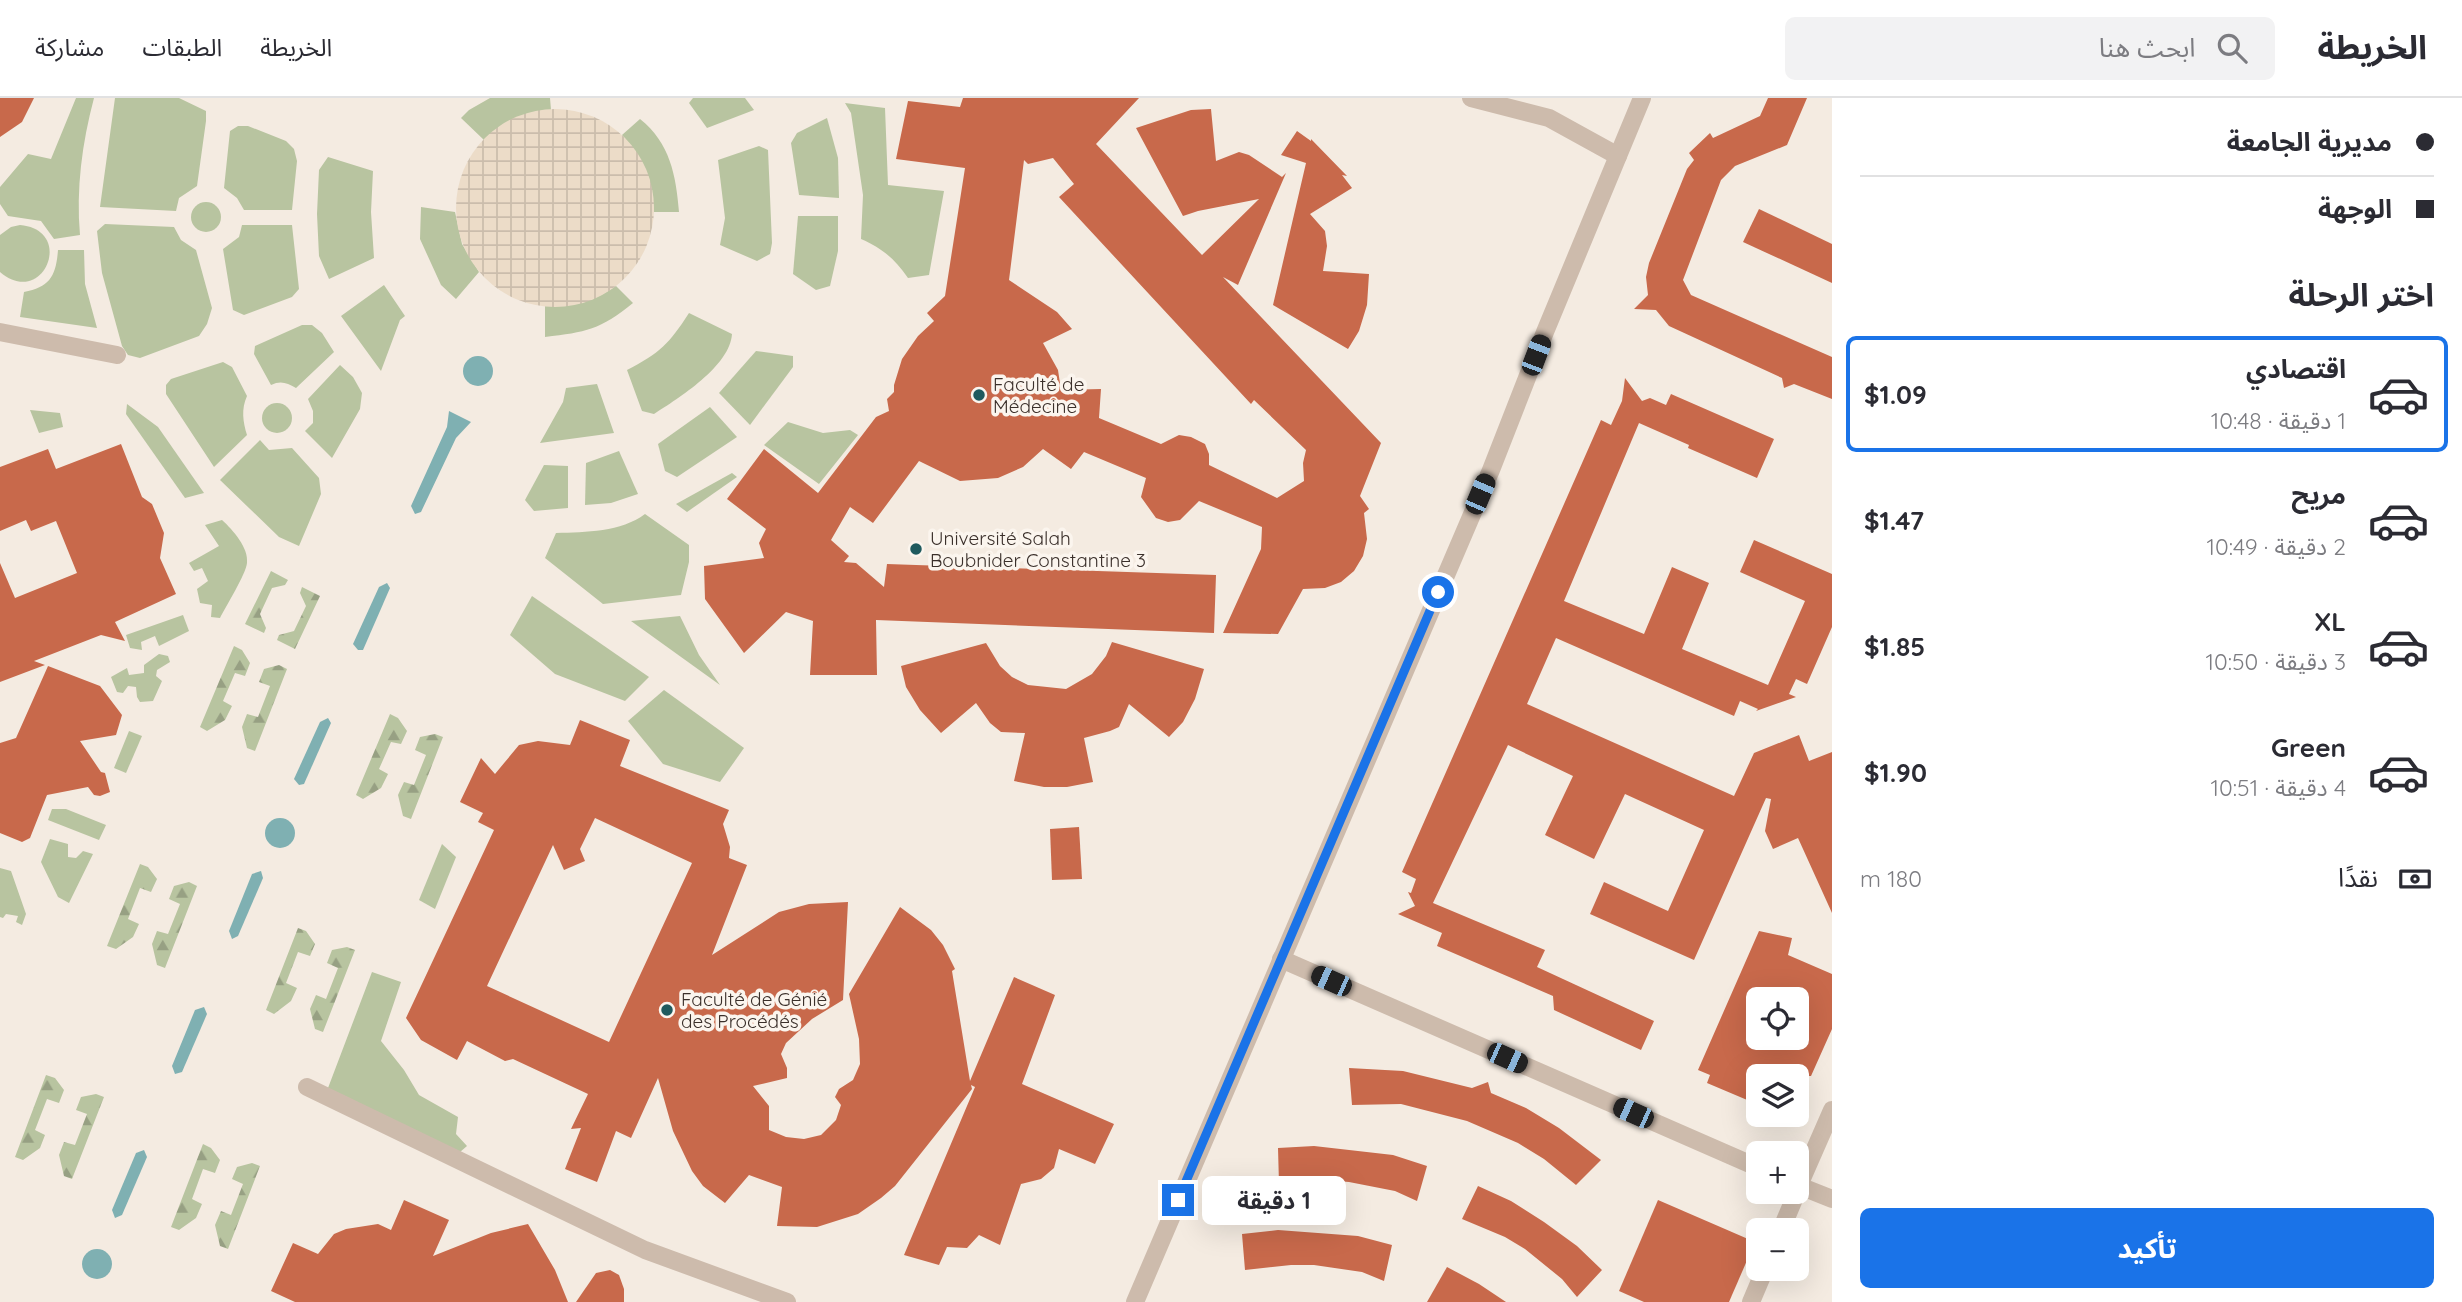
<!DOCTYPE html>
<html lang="ar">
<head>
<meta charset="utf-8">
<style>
	:root { --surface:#fff; --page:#f2f2f3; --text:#2b2b33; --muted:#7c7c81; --line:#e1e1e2; --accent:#1a73e8 }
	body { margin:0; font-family:Quicksand,"Noto Sans Arabic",sans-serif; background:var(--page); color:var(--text); direction:rtl; height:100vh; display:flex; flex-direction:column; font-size:26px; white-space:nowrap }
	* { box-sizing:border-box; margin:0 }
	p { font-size:23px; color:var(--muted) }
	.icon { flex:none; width:38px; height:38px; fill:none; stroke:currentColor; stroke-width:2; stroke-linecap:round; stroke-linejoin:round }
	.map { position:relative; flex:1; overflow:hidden; direction:ltr }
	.sheet { display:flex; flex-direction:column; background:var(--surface); width:630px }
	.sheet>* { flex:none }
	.top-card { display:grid; align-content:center; height:154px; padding:0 28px; background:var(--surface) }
	.buttons { position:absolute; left:1746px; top:889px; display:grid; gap:14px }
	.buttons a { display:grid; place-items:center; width:63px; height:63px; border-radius:10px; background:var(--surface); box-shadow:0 7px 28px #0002; font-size:35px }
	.end { position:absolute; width:32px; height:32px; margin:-16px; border:9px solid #1a73e8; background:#fff; box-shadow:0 0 0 4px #fff }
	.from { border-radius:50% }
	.bubble { position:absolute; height:49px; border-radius:10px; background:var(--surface); box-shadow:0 7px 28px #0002; font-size:23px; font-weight:700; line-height:49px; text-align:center; direction:rtl }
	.car { position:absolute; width:21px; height:42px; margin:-21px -10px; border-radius:9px; box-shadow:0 0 5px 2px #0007; background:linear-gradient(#222 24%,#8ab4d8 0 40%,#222 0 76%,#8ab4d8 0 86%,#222 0) }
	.top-card b { display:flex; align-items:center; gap:24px; height:66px; font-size:26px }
	.top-card b+b { border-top:2px solid var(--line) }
	.top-card i { width:18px; height:18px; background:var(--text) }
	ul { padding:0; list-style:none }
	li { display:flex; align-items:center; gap:21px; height:116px; margin:0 14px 10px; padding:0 14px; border:4px solid transparent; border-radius:10px }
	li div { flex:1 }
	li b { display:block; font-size:26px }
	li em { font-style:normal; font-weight:700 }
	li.current { border-color:var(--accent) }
	li>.icon { width:63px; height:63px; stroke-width:1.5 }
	h2 { padding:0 28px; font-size:32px; line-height:84px }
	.pay { display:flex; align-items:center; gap:18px; height:77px; padding:0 28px; font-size:26px }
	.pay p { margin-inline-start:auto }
	.button { display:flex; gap:14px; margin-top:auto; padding:14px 28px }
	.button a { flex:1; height:80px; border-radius:10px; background:var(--accent); color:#fff; font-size:28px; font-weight:700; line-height:80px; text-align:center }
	header { display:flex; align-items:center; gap:42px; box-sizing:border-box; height:98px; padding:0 35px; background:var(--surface); border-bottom:2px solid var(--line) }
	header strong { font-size:33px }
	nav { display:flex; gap:38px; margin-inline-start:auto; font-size:24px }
	.search { width:490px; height:63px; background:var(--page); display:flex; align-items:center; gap:18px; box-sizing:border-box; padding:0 24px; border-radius:10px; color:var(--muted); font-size:26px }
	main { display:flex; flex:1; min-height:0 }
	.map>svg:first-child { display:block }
	.green { fill:#b8c4a0 }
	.forest { fill:url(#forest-firs) }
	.plaza { fill:url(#plaza-grid) }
	.water { fill:#7fb0b2 }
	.building { fill:#c8694b; fill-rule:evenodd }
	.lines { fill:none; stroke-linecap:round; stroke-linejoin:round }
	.minor { stroke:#cdbbac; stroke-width:18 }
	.route { stroke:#1a73e8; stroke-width:9 }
	.poi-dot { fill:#1f5a5e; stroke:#fbf5ee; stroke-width:2.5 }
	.labels { text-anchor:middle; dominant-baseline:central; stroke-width:7; stroke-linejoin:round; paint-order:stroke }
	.poi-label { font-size:19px; fill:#3b302b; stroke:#fbf5ee; text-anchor:start }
</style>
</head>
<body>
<header>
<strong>الخريطة</strong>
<div class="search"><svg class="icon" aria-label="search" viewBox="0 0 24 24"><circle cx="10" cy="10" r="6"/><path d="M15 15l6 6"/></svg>ابحث هنا</div>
<nav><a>الخريطة</a><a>الطبقات</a><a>مشاركة</a></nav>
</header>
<main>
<section class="sheet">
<div class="top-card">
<b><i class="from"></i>مديرية الجامعة</b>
<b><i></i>الوجهة</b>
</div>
<h2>اختر الرحلة</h2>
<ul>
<li class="current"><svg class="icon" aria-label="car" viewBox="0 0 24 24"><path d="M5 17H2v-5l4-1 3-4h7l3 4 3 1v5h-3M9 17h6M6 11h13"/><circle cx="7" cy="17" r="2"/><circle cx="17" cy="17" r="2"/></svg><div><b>اقتصادي</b><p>1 دقيقة · 10:48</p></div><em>$1.09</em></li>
<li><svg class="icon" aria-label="car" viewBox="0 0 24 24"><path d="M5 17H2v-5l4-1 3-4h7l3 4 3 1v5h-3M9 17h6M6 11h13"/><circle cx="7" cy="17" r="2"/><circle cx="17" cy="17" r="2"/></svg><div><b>مريح</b><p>2 دقيقة · 10:49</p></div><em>$1.47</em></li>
<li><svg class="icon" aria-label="car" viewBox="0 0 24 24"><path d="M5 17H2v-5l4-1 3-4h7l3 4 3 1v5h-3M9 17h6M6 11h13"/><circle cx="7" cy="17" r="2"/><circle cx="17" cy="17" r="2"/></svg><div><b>XL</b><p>3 دقيقة · 10:50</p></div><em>$1.85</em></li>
<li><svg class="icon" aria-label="car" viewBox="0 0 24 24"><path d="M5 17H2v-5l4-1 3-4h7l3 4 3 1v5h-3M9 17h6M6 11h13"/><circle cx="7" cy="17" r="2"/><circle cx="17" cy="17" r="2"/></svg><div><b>Green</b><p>4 دقيقة · 10:51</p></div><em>$1.90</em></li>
</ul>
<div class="pay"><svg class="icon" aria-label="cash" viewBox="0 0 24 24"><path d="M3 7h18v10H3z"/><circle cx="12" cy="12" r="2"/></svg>نقدًا<p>180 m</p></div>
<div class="button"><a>تأكيد</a></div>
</section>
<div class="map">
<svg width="1832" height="1204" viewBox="0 0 1832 1204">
	<defs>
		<pattern id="forest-firs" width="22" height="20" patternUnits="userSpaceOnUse" patternTransform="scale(1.75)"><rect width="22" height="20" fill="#b8c4a0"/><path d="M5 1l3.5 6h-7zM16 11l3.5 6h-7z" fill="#97a083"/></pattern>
		<pattern id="plaza-grid" width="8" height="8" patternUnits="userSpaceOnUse" patternTransform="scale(1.75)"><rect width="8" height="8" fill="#ecdcc8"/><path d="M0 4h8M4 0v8" fill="none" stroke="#cbbdac"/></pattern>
	</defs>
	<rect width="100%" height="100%" fill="#f4ebe1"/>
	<g class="green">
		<path d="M 76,0 L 94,0 C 82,45 76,91 80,137 L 54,141 L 41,123 L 8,118 L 0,106 L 0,89 L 28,56 L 51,61 Z"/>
		<polygon points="115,0 179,0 206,13 206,23 197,88 179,100 176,113 100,109"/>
		<path d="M 490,0 L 550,0 L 551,12 C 524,15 504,23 484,42 L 461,20 L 469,12 Z"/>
		<polygon points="693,0 745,0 754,12 707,30 689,5"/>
		<path d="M 845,5 L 885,10 L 888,87 L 944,93 L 929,177 L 908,180 C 895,161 882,150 861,141 L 863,97 L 851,15 Z"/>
		<polygon points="827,20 838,60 839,100 799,97 791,45 797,35"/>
		<path d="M 640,21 C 670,45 676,77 679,114 L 654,114 C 652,78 645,64 622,37 Z"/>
		<polygon points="238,28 248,28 286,43 294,51 297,63 292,112 244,112 237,100 224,90 230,33"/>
		<polygon points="759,48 768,52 772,145 770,156 757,163 720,147 725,120 718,62"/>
		<polygon points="328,59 373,73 371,114 374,160 329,181 319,158 317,116 319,72"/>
		<circle cx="206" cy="119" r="15"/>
		<polygon points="421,109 455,114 462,146 479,174 456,201 441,187 420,141"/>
		<polygon points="798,118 838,118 838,153 830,188 816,192 793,176"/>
		<polygon points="105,126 174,129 181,142 196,152 212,210 207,226 199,238 140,260 128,257 122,248 102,175 97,133"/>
		<path d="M 20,127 C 76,132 43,211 0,174 L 0,137 L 11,129 Z"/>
		<polygon points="242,127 292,127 299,191 292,199 244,217 233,212 223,151 239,139"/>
		<path d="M 58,152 L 84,152 L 85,186 L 97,230 L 20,219 L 24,194 C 50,189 56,178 58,152 Z"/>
		<polygon points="384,187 405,218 400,222 381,273 341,218"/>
		<path d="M 616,188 L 633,205 C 600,232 586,234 545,239 L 545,208 C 573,209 594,203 616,188 Z"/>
		<path d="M 689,215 L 732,236 C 730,268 679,300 654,316 L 642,313 L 627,272 C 660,255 669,246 689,215 Z"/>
		<path d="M 302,227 L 312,227 L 322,235 L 334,254 L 296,290 C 287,285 281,282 271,287 L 254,256 L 255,248 Z"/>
		<polygon points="756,253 793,258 793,269 750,327 719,295"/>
		<path d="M 223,264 L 232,269 L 247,298 C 241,311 243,324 247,337 L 214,369 L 166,296 L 166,287 L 171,281 Z"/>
		<polygon points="340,267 353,279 362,295 360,311 332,360 305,333 313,325 313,313 308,301"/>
		<polygon points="597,286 614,335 540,345 563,304 566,290"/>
		<circle cx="277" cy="320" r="15"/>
		<polygon points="127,306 158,329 204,395 185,400 126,316"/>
		<polygon points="710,309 737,339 677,379 665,373 658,346"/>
		<polygon points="30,312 60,315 63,329 39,335"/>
		<polygon points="788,324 823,335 850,332 858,337 819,386 764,347"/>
		<polygon points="260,342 269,352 292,350 319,380 321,396 299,448 279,439 220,382"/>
		<polygon points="619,353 638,396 611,405 585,407 586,365"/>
		<polygon points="544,367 568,368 568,410 534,413 525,402"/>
		<polygon points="732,375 737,379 687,414 676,406"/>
		<path d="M 645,416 L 689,447 L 689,464 L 681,497 L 603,506 L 545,460 L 556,435 C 586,434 621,434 645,416 Z"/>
		<path d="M 222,422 C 233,432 249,450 247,465 C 246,476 226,508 220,520 L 211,519 L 212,507 L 200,505 L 197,491 L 208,483 L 202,470 L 194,473 L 189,465 L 219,448 L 205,427 Z"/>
		<polygon points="532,498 649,579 625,603 555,576 510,537"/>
		<polygon points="183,517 189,533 159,548 155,538 141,544 142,552 130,550 126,537"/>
		<polygon points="680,518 699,557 720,587 631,523"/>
		<polygon points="159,556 168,558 170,564 157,572 156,578 162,583 153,603 140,604 137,599 136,589 128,588 123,595 117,594 111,579 127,570 129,577 144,575 144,567"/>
		<polygon points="664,592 744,650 720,684 663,666 628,623"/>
		<polygon points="129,633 142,638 126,675 114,670"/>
		<polygon points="52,711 66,711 106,727 99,742 48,722"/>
		<polygon points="50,741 68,746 68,759 76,760 83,753 93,756 69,805 58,799 41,764"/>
		<polygon points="442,746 456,759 435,811 419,802"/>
		<polygon points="0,770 11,773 26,816 22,827 16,824 18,818 6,816 3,820 0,819"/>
		<polygon points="372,874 401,884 381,943 404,972 419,997 458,1019 456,1036 467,1048 460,1054 328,990"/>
	</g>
	<g class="forest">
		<polygon points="271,473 288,482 285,487 272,490 260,516 266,530 264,535 245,526"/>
		<polygon points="302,489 320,498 295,551 277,542 279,537 294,533 306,508 300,495"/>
		<polygon points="234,548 242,552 250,565 245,578 235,575 223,603 232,608 225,622 207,633 200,629"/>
		<polygon points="279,567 287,571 255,653 247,650 242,629 247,616 258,619 270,588 259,584 264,571"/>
		<polygon points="390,616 398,620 407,633 401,646 391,644 379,671 388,676 381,690 363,701 356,697"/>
		<polygon points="435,636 443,639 411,721 403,718 398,697 404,684 414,687 426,657 415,652 420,639"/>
		<polygon points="140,766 148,769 157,781 151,794 140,790 128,821 139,826 133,839 116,851 107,848"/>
		<polygon points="189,784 197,788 165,870 157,867 152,846 157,833 168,836 180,806 169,801 174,788"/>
		<polygon points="298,830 306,833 315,846 310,858 298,854 286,885 297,890 291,903 274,916 266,912"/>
		<polygon points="347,849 355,852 323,934 315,931 310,911 316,897 326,901 338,870 327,865 332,852"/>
		<polygon points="46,977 55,980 64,992 59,1005 47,1001 35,1032 45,1037 40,1050 23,1062 15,1059"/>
		<polygon points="96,996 104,999 72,1081 64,1078 59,1057 64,1044 75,1047 87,1016 76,1012 81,999"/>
		<polygon points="203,1046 211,1050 220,1062 215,1075 203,1071 192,1101 202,1106 196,1120 179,1132 171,1129"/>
		<polygon points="252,1065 260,1068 228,1151 220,1148 215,1127 221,1113 231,1117 243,1086 232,1081 237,1069"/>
	</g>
	<circle class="plaza" cx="555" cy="110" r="99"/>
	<g class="water">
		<circle cx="478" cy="273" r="15"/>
		<polygon points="449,313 471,324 456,340 421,414 415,416 411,408 447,329"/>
		<polygon points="387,485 390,490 363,552 358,552 353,546 379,489"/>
		<polygon points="328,620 331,625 304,686 299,687 294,681 320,624"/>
		<circle cx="280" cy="735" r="15"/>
		<polygon points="261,773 263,780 238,838 232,841 229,833 252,776"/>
		<polygon points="204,909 207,916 182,974 175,976 172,968 195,912"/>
		<polygon points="144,1052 147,1059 122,1117 115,1120 112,1112 136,1055"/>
		<circle cx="97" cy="1166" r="15"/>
	</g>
	<g class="building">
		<polygon points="0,0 34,0 22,24 0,39"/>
		<path d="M 963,0 L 1139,0 L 1096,46 L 1202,157 L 1259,101 L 1198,113 L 1183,118 L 1136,30 L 1191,12 L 1211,11 L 1216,63 L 1239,54 L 1249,57 L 1282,79 L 1286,75 L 1238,187 L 1223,179 L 1381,345 L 1360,398 L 1369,411 L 1364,415 L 1367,441 L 1363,458 L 1354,473 L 1341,484 L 1325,490 L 1303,491 L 1278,536 L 1223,535 L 1261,451 L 1262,429 L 1199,403 L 1180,422 L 1168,424 L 1156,420 L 1141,399 L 1146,380 L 1084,354 L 1071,371 L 1043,351 L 1023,369 L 998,380 L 960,383 L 919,363 L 873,425 L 850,409 L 831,442 L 849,458 L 844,464 L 856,465 L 884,489 L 887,466 L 1216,477 L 1214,535 L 876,522 L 877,577 L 810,577 L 813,523 L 786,514 L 744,555 L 705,501 L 704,468 L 764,460 L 759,445 L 766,431 L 727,401 L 764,351 L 818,395 L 876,319 L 889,313 L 887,301 L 894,294 L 894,287 L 902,261 L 918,238 L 934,223 L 927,215 L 945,198 L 965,70 L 896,61 L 908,3 L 960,9 ZM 1053,60 L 1074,86 L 1059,99 L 1251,306 L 1254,302 L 1306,352 L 1303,365 L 1304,383 L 1277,400 L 1209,367 L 1209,356 L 1205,346 L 1191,339 L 1179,337 L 1161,346 L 1099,320 L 1101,291 L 1061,292 L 1058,272 L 1043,245 L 1072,231 L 1057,214 L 1009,182 L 1024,62 L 1028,66 Z"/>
		<polygon points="1768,0 1807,0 1787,47 1735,68 1721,82 1683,182 1691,197 1832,259 1832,301 1794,286 1784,290 1782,280 1669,228 1656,212 1634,211 1648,197 1646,179 1649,165 1687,71 1694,62 1689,55 1710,35 1713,40 1760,18"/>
		<polygon points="1297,33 1311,43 1311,41 1347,78 1342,77 1352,90 1310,116 1325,133 1327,148 1323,173 1369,176 1367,207 1359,233 1348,251 1273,207 1306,65 1281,57"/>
		<polygon points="1759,111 1832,146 1832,185 1743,144"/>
		<polygon points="1625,280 1642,303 1650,300 1666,307 1671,296 1774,341 1757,380 1688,350 1689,347 1639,325 1564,503 1644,536 1672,469 1709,485 1682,551 1768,587 1805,503 1740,474 1754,442 1832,476 1832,529 1807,586 1796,581 1789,596 1796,599 1756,613 1758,611 1740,603 1734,618 1556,540 1527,606 1734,698 1754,655 1799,637 1809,663 1832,654 1832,815 1798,740 1773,751 1765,733 1771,701 1766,700 1694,862 1590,816 1604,784 1668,813 1704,732 1625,696 1594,761 1545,737 1573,678 1508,647 1433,805 1545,852 1537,869 1654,923 1641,952 1554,912 1553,898 1437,848 1442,835 1398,816 1415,808 1408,794 1411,795 1416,781 1402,774 1601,322 1611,327 1622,303"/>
		<polygon points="121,346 142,399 152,406 164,435 160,460 176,496 115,524 125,543 101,537 34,563 45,567 0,584 0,465 15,500 77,475 56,423 31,433 26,422 0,433 0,369 48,351 56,371"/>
		<polygon points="1112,544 1204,571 1195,601 1183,624 1169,639 1129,606 1119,629 1110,633 1084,640 1093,684 1067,689 1044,689 1014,683 1025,635 1001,634 990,625 976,605 941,635 920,612 906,589 901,568 986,545 1000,568 1012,579 1028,587 1066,591 1092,576 1106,558"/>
		<polygon points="48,568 100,588 122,617 116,637 80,643 101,674 105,675 110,694 100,698 94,697 88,689 47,697 30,740 22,744 0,735 0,645 16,640"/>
		<path d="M 580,622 L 630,642 L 620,668 L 729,712 L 723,726 L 730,749 L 729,760 L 747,767 L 712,857 L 779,814 L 809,806 L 848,804 L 843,902 L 812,921 L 786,945 L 781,956 L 787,970 L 787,980 L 753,988 L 769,1008 L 769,1032 L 786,1039 L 804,1041 L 821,1037 L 836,1022 L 841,1007 L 835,999 L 839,991 L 853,982 L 860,966 L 859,941 L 849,896 L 900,809 L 931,832 L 943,847 L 955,871 L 952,873 L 970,983 L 1014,879 L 1055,897 L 1022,986 L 1114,1026 L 1095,1066 L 1059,1051 L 1054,1070 L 1041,1081 L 1021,1086 L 1000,1147 L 979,1137 L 967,1150 L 947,1149 L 939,1167 L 904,1157 L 975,989 L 971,987 L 972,991 L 895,1088 L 881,1100 L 858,1116 L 817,1129 L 777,1128 L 782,1089 L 749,1077 L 725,1105 L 703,1088 L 692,1073 L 673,1033 L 658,980 L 631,1040 L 616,1033 L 597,1084 L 565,1071 L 581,1030 L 571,1031 L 588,996 L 513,961 L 505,963 L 467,943 L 457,962 L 421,942 L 406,920 L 494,732 L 478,724 L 483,715 L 460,704 L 481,660 L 495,676 L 519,647 L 538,643 L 570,647 ZM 595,720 L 692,765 L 609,944 L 487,888 L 553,747 L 564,772 L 585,763 L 580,751 Z"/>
		<polygon points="1079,729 1082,781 1052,782 1050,731"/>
		<path d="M 1759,833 L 1792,840 L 1788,857 L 1832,876 L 1832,931 L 1811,978 L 1759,978 L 1759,1007 L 1707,985 L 1710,977 L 1698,972 ZM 1759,901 L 1797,901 L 1797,940 L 1759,940 Z"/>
		<polygon points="1349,970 1403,973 1472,990 1488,984 1491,995 1526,1010 1559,1030 1601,1062 1576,1087 1544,1061 1518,1045 1467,1023 1401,1006 1352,1007"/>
		<polygon points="1314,1048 1393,1057 1427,1068 1417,1103 1395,1093 1349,1084 1325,1082 1279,1086 1278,1050"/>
		<polygon points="1478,1088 1511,1103 1544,1124 1577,1148 1602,1172 1577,1199 1562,1181 1525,1151 1505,1139 1462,1121"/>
		<polygon points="404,1102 449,1122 433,1158 491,1135 528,1126 555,1172 568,1204 295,1204 271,1193 293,1145 318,1156 334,1136 346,1131 378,1126 391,1132"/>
		<polygon points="1658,1102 1755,1144 1729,1204 1644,1204 1619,1193"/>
		<polygon points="1278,1132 1358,1138 1392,1147 1384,1183 1362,1174 1314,1167 1291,1167 1245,1172 1242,1136"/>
		<polygon points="1447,1169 1479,1186 1506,1204 1427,1204"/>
		<polygon points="610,1172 619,1177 624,1191 624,1204 576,1204 596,1175"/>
	</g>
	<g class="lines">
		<g class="minor">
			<polyline points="1471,0 1549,20 1618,58"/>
			<polyline points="0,234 117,257"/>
			<polyline points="1281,861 1759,1070"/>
			<polyline points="307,989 645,1152 787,1204"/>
			<polyline points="1797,1087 1832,1101"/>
			<polyline points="1797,1092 1832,1012"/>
			<polyline points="1781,1132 1797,1094"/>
			<polyline points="1135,1204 1491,372 1545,234 1642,0"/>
			<polyline points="1751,1204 1765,1171"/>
		</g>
	</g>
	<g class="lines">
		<polyline class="route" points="1178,1102 1438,494"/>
	</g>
	<g class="poi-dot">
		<circle cx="979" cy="297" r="7"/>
		<circle cx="916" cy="451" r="7"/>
		<circle cx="667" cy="912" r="7"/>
	</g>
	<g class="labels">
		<g class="poi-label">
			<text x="993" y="286">Faculté de<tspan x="993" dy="22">Médecine</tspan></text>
			<text x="930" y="440">Université Salah<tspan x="930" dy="22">Boubnider Constantine 3</tspan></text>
			<text x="681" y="901">Faculté de Génié<tspan x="681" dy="22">des Procédés</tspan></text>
		</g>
	</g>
</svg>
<div class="buttons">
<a><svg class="icon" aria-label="locate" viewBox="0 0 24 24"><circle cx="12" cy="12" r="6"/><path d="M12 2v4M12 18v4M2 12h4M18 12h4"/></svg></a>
<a><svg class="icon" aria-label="layers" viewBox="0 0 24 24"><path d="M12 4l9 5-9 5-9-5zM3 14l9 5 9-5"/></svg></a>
<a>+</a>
<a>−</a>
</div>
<i class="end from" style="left:1438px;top:494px"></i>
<i class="end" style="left:1178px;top:1102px"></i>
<div class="bubble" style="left:1202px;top:1078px;width:144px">1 دقيقة</div>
<i class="car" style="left:1536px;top:257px;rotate:21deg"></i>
<i class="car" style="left:1480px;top:396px;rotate:23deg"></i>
<i class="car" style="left:1331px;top:883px;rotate:294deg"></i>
<i class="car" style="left:1507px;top:960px;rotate:114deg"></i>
<i class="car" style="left:1633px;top:1015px;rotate:294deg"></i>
</div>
</main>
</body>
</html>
